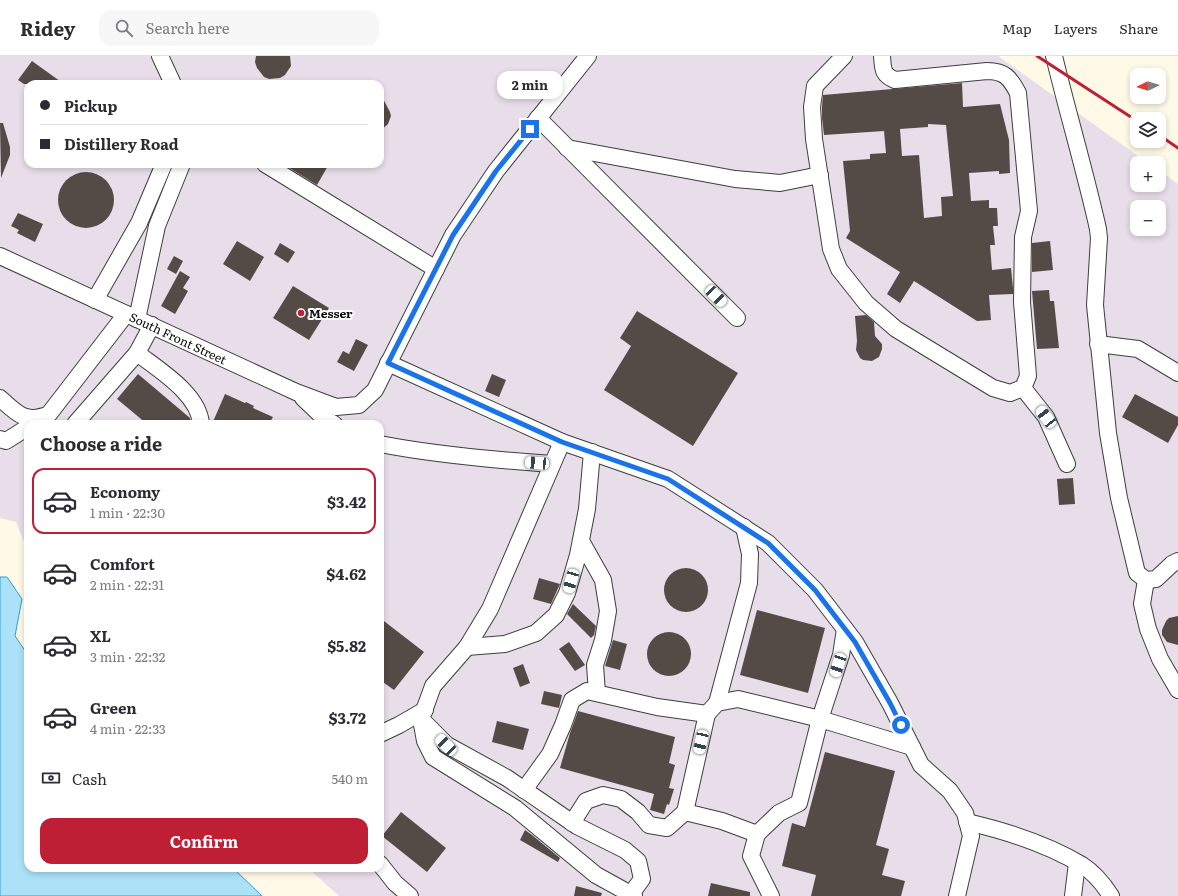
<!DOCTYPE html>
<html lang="en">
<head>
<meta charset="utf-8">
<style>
	:root { --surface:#fff; --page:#f7f7f7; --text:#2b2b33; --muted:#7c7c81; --line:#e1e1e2; --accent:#be1f35 }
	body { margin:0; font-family:Literata,serif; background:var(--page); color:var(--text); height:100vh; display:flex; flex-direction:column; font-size:15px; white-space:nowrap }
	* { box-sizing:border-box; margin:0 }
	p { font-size:13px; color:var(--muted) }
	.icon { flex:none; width:22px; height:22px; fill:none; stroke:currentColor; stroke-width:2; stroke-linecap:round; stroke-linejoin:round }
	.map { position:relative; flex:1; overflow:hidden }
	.details { position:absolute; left:24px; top:364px; width:360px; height:452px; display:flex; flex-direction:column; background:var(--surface); border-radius:12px; box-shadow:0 2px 6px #0003 }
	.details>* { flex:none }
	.guide { position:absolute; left:24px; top:24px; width:360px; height:88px; border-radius:12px; box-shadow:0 2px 6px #0003; display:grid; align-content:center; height:88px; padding:0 16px; background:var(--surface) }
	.needle { width:26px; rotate:265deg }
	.tools { position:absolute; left:1130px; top:12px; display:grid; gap:8px }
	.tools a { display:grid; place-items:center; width:36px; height:36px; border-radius:8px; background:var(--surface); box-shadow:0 2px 6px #0003; font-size:20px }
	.end { position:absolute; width:18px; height:18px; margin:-9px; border:5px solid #1a73e8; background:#fff; box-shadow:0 0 0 2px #fff }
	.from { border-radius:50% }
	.bubble { position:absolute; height:28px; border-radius:12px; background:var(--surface); box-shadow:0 2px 6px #0003; font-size:13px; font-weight:700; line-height:28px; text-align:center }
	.car { position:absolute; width:12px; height:24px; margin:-12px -6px; border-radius:5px; box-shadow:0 0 3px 1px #0007; background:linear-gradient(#fff 24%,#345 0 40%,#fff 0 76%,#345 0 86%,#fff 0) }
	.guide b { display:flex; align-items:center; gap:14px; height:38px; font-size:15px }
	.guide b+b { border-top:1px solid var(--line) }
	.guide i { width:10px; height:10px; background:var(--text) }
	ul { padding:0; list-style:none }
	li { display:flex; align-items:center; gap:12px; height:66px; margin:0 8px 6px; padding:0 8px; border:2px solid transparent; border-radius:12px }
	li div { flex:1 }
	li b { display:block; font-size:15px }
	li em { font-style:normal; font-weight:700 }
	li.active { border-color:var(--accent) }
	li>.icon { width:36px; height:36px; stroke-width:1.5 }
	h2 { padding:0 16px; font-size:18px; line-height:48px }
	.pay { display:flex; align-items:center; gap:10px; height:44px; padding:0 16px; font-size:15px }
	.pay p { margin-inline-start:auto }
	.button { display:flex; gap:8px; margin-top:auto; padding:8px 16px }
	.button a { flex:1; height:46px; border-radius:12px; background:var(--accent); color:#fff; font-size:16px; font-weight:700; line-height:46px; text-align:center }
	header { display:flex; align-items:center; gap:24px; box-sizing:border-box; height:56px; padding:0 20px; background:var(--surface); border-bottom:1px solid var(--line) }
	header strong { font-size:19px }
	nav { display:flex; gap:22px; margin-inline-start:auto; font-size:14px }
	.search { width:280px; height:36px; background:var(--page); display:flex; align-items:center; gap:10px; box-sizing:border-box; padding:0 14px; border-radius:12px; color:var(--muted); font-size:15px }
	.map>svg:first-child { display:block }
	.industrial { fill:#e8deea; fill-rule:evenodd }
	.water { fill:#abe2f8; stroke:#309fd1 }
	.building { fill:#544b47; fill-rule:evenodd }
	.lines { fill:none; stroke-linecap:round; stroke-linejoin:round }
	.minor-casing { stroke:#3e3e3e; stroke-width:18 }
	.minor { stroke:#fff; stroke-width:16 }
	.rail { stroke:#be1f35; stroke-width:3 }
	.route { stroke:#1a73e8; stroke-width:5 }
	.poi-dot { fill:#be1f35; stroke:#fff; stroke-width:1.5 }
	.labels { text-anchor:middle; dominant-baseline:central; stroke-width:4; stroke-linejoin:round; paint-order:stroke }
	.poi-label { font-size:12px; font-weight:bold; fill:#0b0b0b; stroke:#fff; text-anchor:start }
	.street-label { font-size:12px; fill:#0b0b0b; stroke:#fff }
</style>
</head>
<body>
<header>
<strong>Ridey</strong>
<div class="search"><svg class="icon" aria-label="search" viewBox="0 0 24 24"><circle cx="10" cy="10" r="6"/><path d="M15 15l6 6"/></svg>Search here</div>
<nav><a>Map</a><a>Layers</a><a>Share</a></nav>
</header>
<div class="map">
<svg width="1178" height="840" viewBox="0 0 1178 840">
	<rect width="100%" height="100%" fill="#fff9e8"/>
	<path class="industrial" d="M 0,0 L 998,0 L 1148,107 L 1137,107 L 1137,129 L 1159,129 L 1159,114 L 1178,128 L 1178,840 L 339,840 L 308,812 L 380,812 L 380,368 L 28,368 L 28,496 L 16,466 L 0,462 ZM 28,28 L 380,28 L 380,108 L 28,108 ZM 1137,151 L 1159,151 L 1159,173 L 1137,173 Z"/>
	<polygon class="water" points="0,521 7,521 22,543 15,580 28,599 28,812 233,812 262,840 0,840"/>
	<g class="building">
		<polygon points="256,0 290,0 291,10 285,19 280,22 269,23 264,21 257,12 255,6"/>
		<polygon points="32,5 64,28 24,28 18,24"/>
		<path d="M 962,27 L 963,51 L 1000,48 L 1009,84 L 1010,117 L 999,118 L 999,115 L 969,117 L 971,145 L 989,144 L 989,152 L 997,152 L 998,170 L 993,170 L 995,189 L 990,189 L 992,214 L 1011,212 L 1013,232 L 1013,238 L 989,239 L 991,264 L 977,265 L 914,225 L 900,247 L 887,238 L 900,216 L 846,182 L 850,175 L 843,105 L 870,103 L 870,98 L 886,97 L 884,75 L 824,79 L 822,62 L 822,51 L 823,39 ZM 928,68 L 946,69 L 953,140 L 941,141 L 942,160 L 924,162 L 919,99 L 902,100 L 900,73 L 928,71 Z"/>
		<polygon points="380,37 390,56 391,60 388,68 380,75"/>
		<polygon points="0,67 3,67 10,91 10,99 1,122"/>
		<polygon points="283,108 329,108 317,129"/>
		<circle cx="86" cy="144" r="28"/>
		<polygon points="18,157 43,168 35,186 17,177 19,174 11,170"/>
		<polygon points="237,185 264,201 250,225 223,208"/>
		<polygon points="1050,185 1053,214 1032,216 1032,187"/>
		<polygon points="280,187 295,196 288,207 274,198"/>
		<polygon points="174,200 183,205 176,218 167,213"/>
		<polygon points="180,215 190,221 183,232 188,235 175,258 161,250"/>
		<polygon points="293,230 329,252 309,284 273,262"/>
		<polygon points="1049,234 1050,245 1054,245 1059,292 1037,293 1032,235"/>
		<polygon points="637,255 738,317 693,390 604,334 631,290 620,282"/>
		<polygon points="866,259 874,266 875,280 882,288 882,293 879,301 872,305 863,304 860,302 856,294 857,285 855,260"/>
		<polygon points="356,283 368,289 354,315 337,306 343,295 349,298"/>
		<polygon points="138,318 190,362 191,368 147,368 117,343"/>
		<polygon points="492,318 506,324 499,341 485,335"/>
		<polygon points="225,338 245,347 246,346 254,350 253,352 273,361 269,368 212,368"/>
		<polygon points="1135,338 1178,361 1178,369 1168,387 1122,361"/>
		<polygon points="1073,422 1075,448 1059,449 1057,423"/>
		<circle cx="686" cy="534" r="22"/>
		<polygon points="539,522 560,528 551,548 533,543"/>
		<polygon points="573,548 596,570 594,579 591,582 567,558"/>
		<polygon points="757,554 825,572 808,637 740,619"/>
		<polygon points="1178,560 1178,589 1167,586 1162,579 1162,574 1166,565 1169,562"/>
		<polygon points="380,562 424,596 394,634 380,624"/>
		<circle cx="669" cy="598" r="22"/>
		<polygon points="613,584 627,588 620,614 605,610"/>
		<polygon points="569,586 585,609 575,615 559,593"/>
		<polygon points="523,608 530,627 520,631 513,612"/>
		<polygon points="544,635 562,639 559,652 541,648"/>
		<polygon points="578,655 675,681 669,707 675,709 669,732 674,733 669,749 667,748 664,758 650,754 654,738 560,712 570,677"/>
		<polygon points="497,665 529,673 523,694 492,686"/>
		<polygon points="825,696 895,715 876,789 889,793 882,819 905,825 901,840 811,840 816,819 782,810 792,767 805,771"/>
		<polygon points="401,756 446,792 427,816 382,780"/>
		<polygon points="525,774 532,779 560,802 558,806 520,784"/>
		<polygon points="711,827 750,836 750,840 708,840"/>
		<polygon points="576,830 602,837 601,840 574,840"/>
	</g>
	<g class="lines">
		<defs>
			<g id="minor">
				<polyline points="160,0 173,28"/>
				<path d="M 844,0 L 815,30 L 812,51 L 814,83 L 831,193 L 839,213 L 866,247 L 896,273 L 993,332 L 1010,337 L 1023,332 L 1028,320 L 1022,246 L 1023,181 L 1029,155 L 1018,37 C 1010,22 1005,15 987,15 L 895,24 C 882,19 883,12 882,0"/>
				<path d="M 1054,0 C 1068,58 1085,115 1098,173 L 1099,182 L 1095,249 L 1108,377 L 1119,442 L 1137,517 L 1146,524 L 1156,523 L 1172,508 L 1178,505"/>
				<polyline points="538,62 737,262"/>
				<polyline points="567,92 735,123 780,127 820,119"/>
				<polyline points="265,108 436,213"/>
				<polyline points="0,200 296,336 336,351 359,349 375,334 453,179 496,115 588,0"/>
				<polyline points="95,244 139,167 164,108"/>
				<polyline points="137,263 157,170 182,108"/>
				<polyline points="1098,288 1138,293 1178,317"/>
				<path d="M 137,297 C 159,314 199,338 201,368"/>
				<polyline points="388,307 562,386 668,423 768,487 815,534 855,586 890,647 921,709 950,735 965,757 971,780 957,840"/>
				<polyline points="1023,332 1046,361 1067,408"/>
				<path d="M 0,342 C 17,358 26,368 49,358 L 126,258"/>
				<polyline points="303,342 325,363 334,368"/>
				<polyline points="75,368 137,297 152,269"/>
				<polyline points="0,383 6,385 25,373 28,368"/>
				<polyline points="562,386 490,553 467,591 433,630 421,663 425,685 433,701 515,752 596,819 634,840"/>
				<path d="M 380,388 C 436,399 495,404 552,408"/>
				<polyline points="581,485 603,524 608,555 603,584 595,609 597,637"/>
				<polyline points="1146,524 1142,548 1148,573 1160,603 1178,634"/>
				<polyline points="467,591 505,588 536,577 556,559 567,537 578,499 587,453 592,396"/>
				<polyline points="717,647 749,527 750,498 744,471"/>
				<polyline points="421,663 447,689 507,722 577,770 625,794 638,805 642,823 631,838"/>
				<polyline points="380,678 399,669 425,654"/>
				<polyline points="524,734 550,698 563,669 572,644 587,635 657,651 707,658 717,647 738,643 820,663 841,599 845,573"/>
				<polyline points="685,756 707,658"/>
				<path d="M 967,766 C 1006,775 1047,788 1082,809 C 1093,816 1104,829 1111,840"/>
				<polyline points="572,767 586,745 603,739 621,743 638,756 649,769 667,772 685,756 722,765 757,778"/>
				<polyline points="380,808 395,827 410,840"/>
				<polyline points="771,840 751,800 757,778 779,757 799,747 820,663 912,691"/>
				<polyline points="1073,840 1077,807"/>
			</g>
		</defs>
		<use href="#minor" class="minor-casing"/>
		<use href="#minor" class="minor"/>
		<g class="rail">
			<polyline points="1037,0 1137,65"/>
			<polyline points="1159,79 1178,92"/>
		</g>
	</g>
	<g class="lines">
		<polyline class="route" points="530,73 496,115 453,179 388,307 562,386 668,423 768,487 815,534 855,586 890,647 901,669"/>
	</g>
	<circle class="poi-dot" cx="301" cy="257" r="4"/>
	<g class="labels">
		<g class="poi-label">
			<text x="309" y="257">Messer</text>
		</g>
		<g class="street-label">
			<text transform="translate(178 282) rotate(25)">South Front Street</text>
		</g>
	</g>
</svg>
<div class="tools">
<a><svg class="needle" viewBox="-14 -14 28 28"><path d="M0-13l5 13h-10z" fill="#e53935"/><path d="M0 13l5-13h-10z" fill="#7c7c81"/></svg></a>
<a><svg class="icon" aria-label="layers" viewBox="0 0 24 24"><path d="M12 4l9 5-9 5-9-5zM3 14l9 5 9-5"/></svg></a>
<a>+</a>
<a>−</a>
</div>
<i class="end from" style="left:901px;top:669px"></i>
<i class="end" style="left:530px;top:73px"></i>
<div class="bubble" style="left:497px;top:15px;width:66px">2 min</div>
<i class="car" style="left:716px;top:240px;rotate:135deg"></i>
<i class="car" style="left:1046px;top:361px;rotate:322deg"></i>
<i class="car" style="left:537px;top:407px;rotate:274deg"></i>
<i class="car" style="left:571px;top:525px;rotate:196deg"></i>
<i class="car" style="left:838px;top:609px;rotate:198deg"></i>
<i class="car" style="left:701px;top:686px;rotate:193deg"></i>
<i class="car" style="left:446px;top:689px;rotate:315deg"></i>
<div class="guide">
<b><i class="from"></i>Pickup</b>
<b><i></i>Distillery Road</b>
</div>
<section class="details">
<h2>Choose a ride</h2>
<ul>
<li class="active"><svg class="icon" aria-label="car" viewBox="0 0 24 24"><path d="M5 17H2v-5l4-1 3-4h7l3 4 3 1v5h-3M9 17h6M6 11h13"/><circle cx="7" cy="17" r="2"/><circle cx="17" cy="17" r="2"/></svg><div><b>Economy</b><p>1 min · 22:30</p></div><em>$3.42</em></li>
<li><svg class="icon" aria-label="car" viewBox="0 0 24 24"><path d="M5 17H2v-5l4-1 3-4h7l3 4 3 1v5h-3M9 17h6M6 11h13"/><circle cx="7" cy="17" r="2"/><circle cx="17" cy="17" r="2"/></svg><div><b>Comfort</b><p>2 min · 22:31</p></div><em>$4.62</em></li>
<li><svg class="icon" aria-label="car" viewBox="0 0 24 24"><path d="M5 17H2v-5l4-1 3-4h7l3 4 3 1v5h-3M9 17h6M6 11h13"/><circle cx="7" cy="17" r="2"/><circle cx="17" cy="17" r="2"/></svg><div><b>XL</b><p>3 min · 22:32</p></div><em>$5.82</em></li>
<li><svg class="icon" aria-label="car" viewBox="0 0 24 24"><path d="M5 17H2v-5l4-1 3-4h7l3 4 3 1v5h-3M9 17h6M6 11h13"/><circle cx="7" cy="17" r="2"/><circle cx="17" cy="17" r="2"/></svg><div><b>Green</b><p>4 min · 22:33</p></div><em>$3.72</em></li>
</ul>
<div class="pay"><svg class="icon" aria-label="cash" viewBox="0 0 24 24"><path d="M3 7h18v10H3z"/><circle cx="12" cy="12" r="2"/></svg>Cash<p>540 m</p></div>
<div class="button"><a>Confirm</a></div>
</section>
</div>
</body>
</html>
